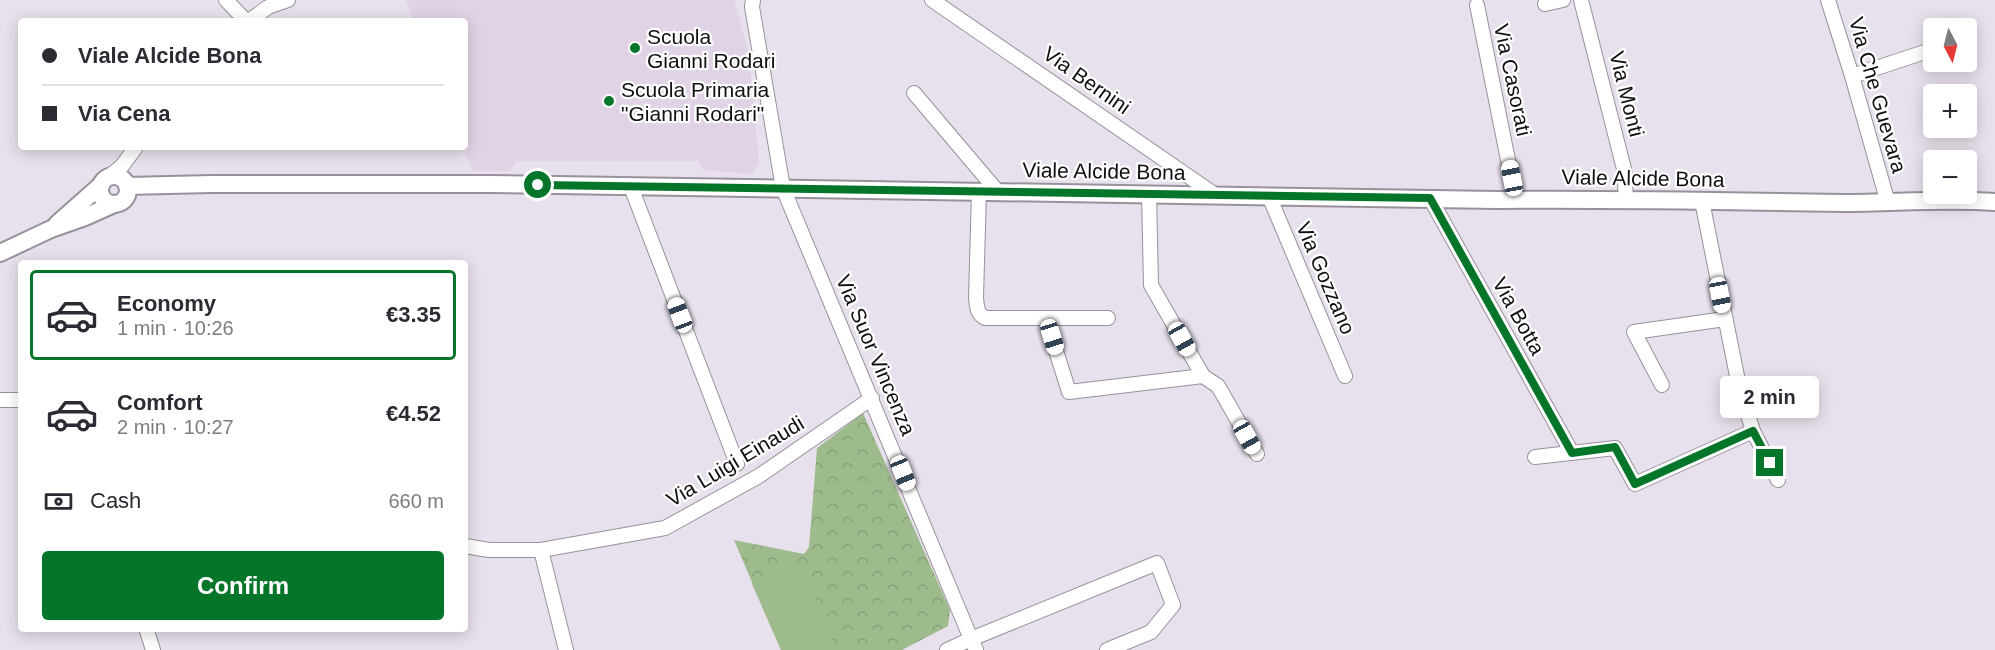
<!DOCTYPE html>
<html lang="en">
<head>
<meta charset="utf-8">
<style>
	:root { --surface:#fff; --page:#f2f2f3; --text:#2b2b33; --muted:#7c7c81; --line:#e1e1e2; --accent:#057529 }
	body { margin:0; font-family:Helvetica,sans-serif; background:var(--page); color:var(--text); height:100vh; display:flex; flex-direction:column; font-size:22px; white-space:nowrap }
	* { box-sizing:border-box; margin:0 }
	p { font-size:20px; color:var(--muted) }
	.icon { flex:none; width:33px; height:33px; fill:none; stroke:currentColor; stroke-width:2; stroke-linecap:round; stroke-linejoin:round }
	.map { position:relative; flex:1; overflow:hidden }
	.details { position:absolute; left:18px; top:260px; width:450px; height:372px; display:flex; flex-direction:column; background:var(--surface); border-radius:6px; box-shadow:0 3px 15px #0003 }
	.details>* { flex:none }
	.hud { position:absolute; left:18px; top:18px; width:450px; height:132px; border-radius:6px; box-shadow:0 3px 15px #0003; display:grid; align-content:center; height:132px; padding:0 24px; background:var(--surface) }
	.needle { width:39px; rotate:173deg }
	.buttons { position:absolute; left:1923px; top:18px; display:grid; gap:12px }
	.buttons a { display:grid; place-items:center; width:54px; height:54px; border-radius:6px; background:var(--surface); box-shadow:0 3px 15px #0003; font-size:30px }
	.end { position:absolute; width:27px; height:27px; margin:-14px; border:8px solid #057529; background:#fff; box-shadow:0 0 0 3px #fff }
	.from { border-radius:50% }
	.bubble { position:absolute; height:42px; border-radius:6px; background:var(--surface); box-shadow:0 3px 15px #0003; font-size:20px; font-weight:700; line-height:42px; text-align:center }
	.car { position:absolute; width:18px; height:36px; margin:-18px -9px; border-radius:8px; box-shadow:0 0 4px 2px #0007; background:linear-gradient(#fff 24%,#345 0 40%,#fff 0 76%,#345 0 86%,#fff 0) }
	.hud b { display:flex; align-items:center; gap:21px; height:57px; font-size:22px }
	.hud b+b { border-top:2px solid var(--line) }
	.hud i { width:15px; height:15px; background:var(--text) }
	ul { padding:10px 0 0; list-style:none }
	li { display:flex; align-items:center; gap:18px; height:90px; margin:0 12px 9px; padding:0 12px; border:3px solid transparent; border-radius:6px }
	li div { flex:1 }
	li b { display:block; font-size:22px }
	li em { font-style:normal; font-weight:700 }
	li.selected { border-color:var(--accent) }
	li>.icon { width:54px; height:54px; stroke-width:1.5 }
	.pay { display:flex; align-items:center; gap:15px; height:66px; padding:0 24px; font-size:22px }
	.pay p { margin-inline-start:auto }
	.primary-button { display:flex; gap:12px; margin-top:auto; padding:12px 24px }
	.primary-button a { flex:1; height:69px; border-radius:6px; background:var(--accent); color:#fff; font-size:24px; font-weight:700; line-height:69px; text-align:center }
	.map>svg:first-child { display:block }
	.built { fill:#e0d3e5 }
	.park { fill:url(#park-crowns) }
	.pitch { fill:#9ebb8d }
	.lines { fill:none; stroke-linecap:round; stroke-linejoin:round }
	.minor-casing { stroke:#98919b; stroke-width:16 }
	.tertiary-casing { stroke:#98919b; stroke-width:20 }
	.minor { stroke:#fff; stroke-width:14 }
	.tertiary { stroke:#fff; stroke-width:16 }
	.route { stroke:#057529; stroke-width:8 }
	.poi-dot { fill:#057529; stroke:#fff; stroke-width:2 }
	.labels { text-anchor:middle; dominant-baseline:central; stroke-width:4.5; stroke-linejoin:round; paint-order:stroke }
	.poi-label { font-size:21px; fill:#120f13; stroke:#fff; text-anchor:start }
	.street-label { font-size:21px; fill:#120f13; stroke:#fff }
</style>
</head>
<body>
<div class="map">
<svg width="1995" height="650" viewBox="0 0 1995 650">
	<defs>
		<pattern id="park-crowns" width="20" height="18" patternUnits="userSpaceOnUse" patternTransform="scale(1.5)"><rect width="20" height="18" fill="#9ebb8d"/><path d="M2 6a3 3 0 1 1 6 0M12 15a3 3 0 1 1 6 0" fill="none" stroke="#87a079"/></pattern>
	</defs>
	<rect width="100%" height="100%" fill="#e8e0ec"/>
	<polygon class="built" points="406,0 734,0 749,55 759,163 752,174 703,170 698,161 516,161 510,171 473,171 463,147 465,147 465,21 414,21"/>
	<polygon class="park" points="863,413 950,610 948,626 902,650 781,650 734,540 804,554 809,547 817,448"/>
	<polygon class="pitch" points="800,563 837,650 781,650 752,584"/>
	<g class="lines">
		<defs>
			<g id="minor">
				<polyline points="226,0 246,21"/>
				<polyline points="753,0 752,7 783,188 971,639 947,650"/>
				<polyline points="932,0 1217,196"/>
				<polyline points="1581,0 1624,169 1626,199"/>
				<polyline points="1828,0 1852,76 1888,203"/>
				<polyline points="1545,4 1563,0"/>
				<polyline points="1477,5 1516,200"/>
				<polyline points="249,21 268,7 288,0"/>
				<polyline points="1852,76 1934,49"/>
				<polyline points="914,93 998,192"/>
				<polyline points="106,179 122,166 136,147"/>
				<polyline points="631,187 737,464"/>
				<path d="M 979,191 L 976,298 C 977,307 977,314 985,318 L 1108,318"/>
				<polyline points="1149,194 1151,285 1203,376 1218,386 1257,454"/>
				<polyline points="1269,196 1345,376"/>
				<polyline points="1430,198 1572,453"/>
				<polyline points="1702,201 1739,386 1753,431 1778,480"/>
				<polyline points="1046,319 1069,392 1203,376"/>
				<polyline points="1662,385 1634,332 1725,319"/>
				<polyline points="0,400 21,400"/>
				<polyline points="1535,457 1615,448 1635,484 1753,431"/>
				<polyline points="465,546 489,550 541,550 665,528 759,476 872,398"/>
				<polyline points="541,550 566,650"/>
				<polyline points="146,628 153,650"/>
				<polyline points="976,650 971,639 1157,563 1173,605 1151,632 1107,650"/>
			</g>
			<g id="tertiary">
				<circle cx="114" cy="190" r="14"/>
				<path d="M 127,186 L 211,184 L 490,184 L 1497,200 C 1613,199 1729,201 1844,203 C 1894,203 1945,198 1995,202"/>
				<polyline points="57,224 101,185"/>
				<polyline points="0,253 51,229 85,217 114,204"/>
			</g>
		</defs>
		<use href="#minor" class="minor-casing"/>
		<use href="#tertiary" class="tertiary-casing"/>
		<use href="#minor" class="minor"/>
		<use href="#tertiary" class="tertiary"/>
	</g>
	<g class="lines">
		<polyline class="route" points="538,185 1430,198 1572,453 1615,447 1635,484 1753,431 1770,463"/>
	</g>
	<g class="poi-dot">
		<circle cx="635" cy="48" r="6"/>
		<circle cx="609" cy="101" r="6"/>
	</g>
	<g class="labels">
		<g class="poi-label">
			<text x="647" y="36">Scuola<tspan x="647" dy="24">Gianni Rodari</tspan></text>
			<text x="621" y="89">Scuola Primaria<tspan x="621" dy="24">"Gianni Rodari"</tspan></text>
		</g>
		<g class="street-label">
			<text transform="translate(1087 80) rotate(35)">Via Bernini</text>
			<text transform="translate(1513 80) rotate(78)">Via Casorati</text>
			<text transform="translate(1627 94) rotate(76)">Via Monti</text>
			<text transform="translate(1878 95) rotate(74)">Via Che Guevara</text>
			<text transform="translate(1104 171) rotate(1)">Viale Alcide Bona</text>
			<text transform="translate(1643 178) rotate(1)">Viale Alcide Bona</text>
			<text transform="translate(1326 278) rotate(67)">Via Gozzano</text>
			<text transform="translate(1519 316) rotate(61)">Via Botta</text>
			<text transform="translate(876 355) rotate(67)">Via Suor Vincenza</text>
			<text transform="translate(735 461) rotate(-31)">Via Luigi Einaudi</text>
		</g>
	</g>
</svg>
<div class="buttons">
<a><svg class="needle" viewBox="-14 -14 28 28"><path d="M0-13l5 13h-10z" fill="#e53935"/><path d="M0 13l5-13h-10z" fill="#7c7c81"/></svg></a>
<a>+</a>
<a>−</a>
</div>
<i class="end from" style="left:538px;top:185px"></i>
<i class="end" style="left:1770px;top:463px"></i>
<div class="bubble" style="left:1720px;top:376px;width:99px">2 min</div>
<i class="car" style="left:1512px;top:178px;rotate:349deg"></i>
<i class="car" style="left:1720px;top:295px;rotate:169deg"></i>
<i class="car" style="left:680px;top:315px;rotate:339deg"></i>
<i class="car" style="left:1052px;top:337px;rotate:163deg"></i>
<i class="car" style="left:1182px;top:339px;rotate:151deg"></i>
<i class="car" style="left:1247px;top:437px;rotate:151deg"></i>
<i class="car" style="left:903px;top:473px;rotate:158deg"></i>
<div class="hud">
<b><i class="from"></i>Viale Alcide Bona</b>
<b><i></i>Via Cena</b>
</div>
<section class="details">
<ul>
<li class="selected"><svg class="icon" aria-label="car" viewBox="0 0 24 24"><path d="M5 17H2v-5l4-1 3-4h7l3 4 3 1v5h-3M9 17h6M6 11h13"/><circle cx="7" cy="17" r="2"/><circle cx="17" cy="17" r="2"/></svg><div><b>Economy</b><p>1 min · 10:26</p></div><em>€3.35</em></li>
<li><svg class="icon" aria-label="car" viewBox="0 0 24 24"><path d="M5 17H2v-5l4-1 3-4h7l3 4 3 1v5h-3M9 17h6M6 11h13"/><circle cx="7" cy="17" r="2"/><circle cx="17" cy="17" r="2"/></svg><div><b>Comfort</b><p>2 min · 10:27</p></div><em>€4.52</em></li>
</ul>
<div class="pay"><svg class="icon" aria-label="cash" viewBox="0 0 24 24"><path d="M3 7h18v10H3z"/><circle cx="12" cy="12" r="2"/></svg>Cash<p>660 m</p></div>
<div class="primary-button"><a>Confirm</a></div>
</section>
</div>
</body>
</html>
